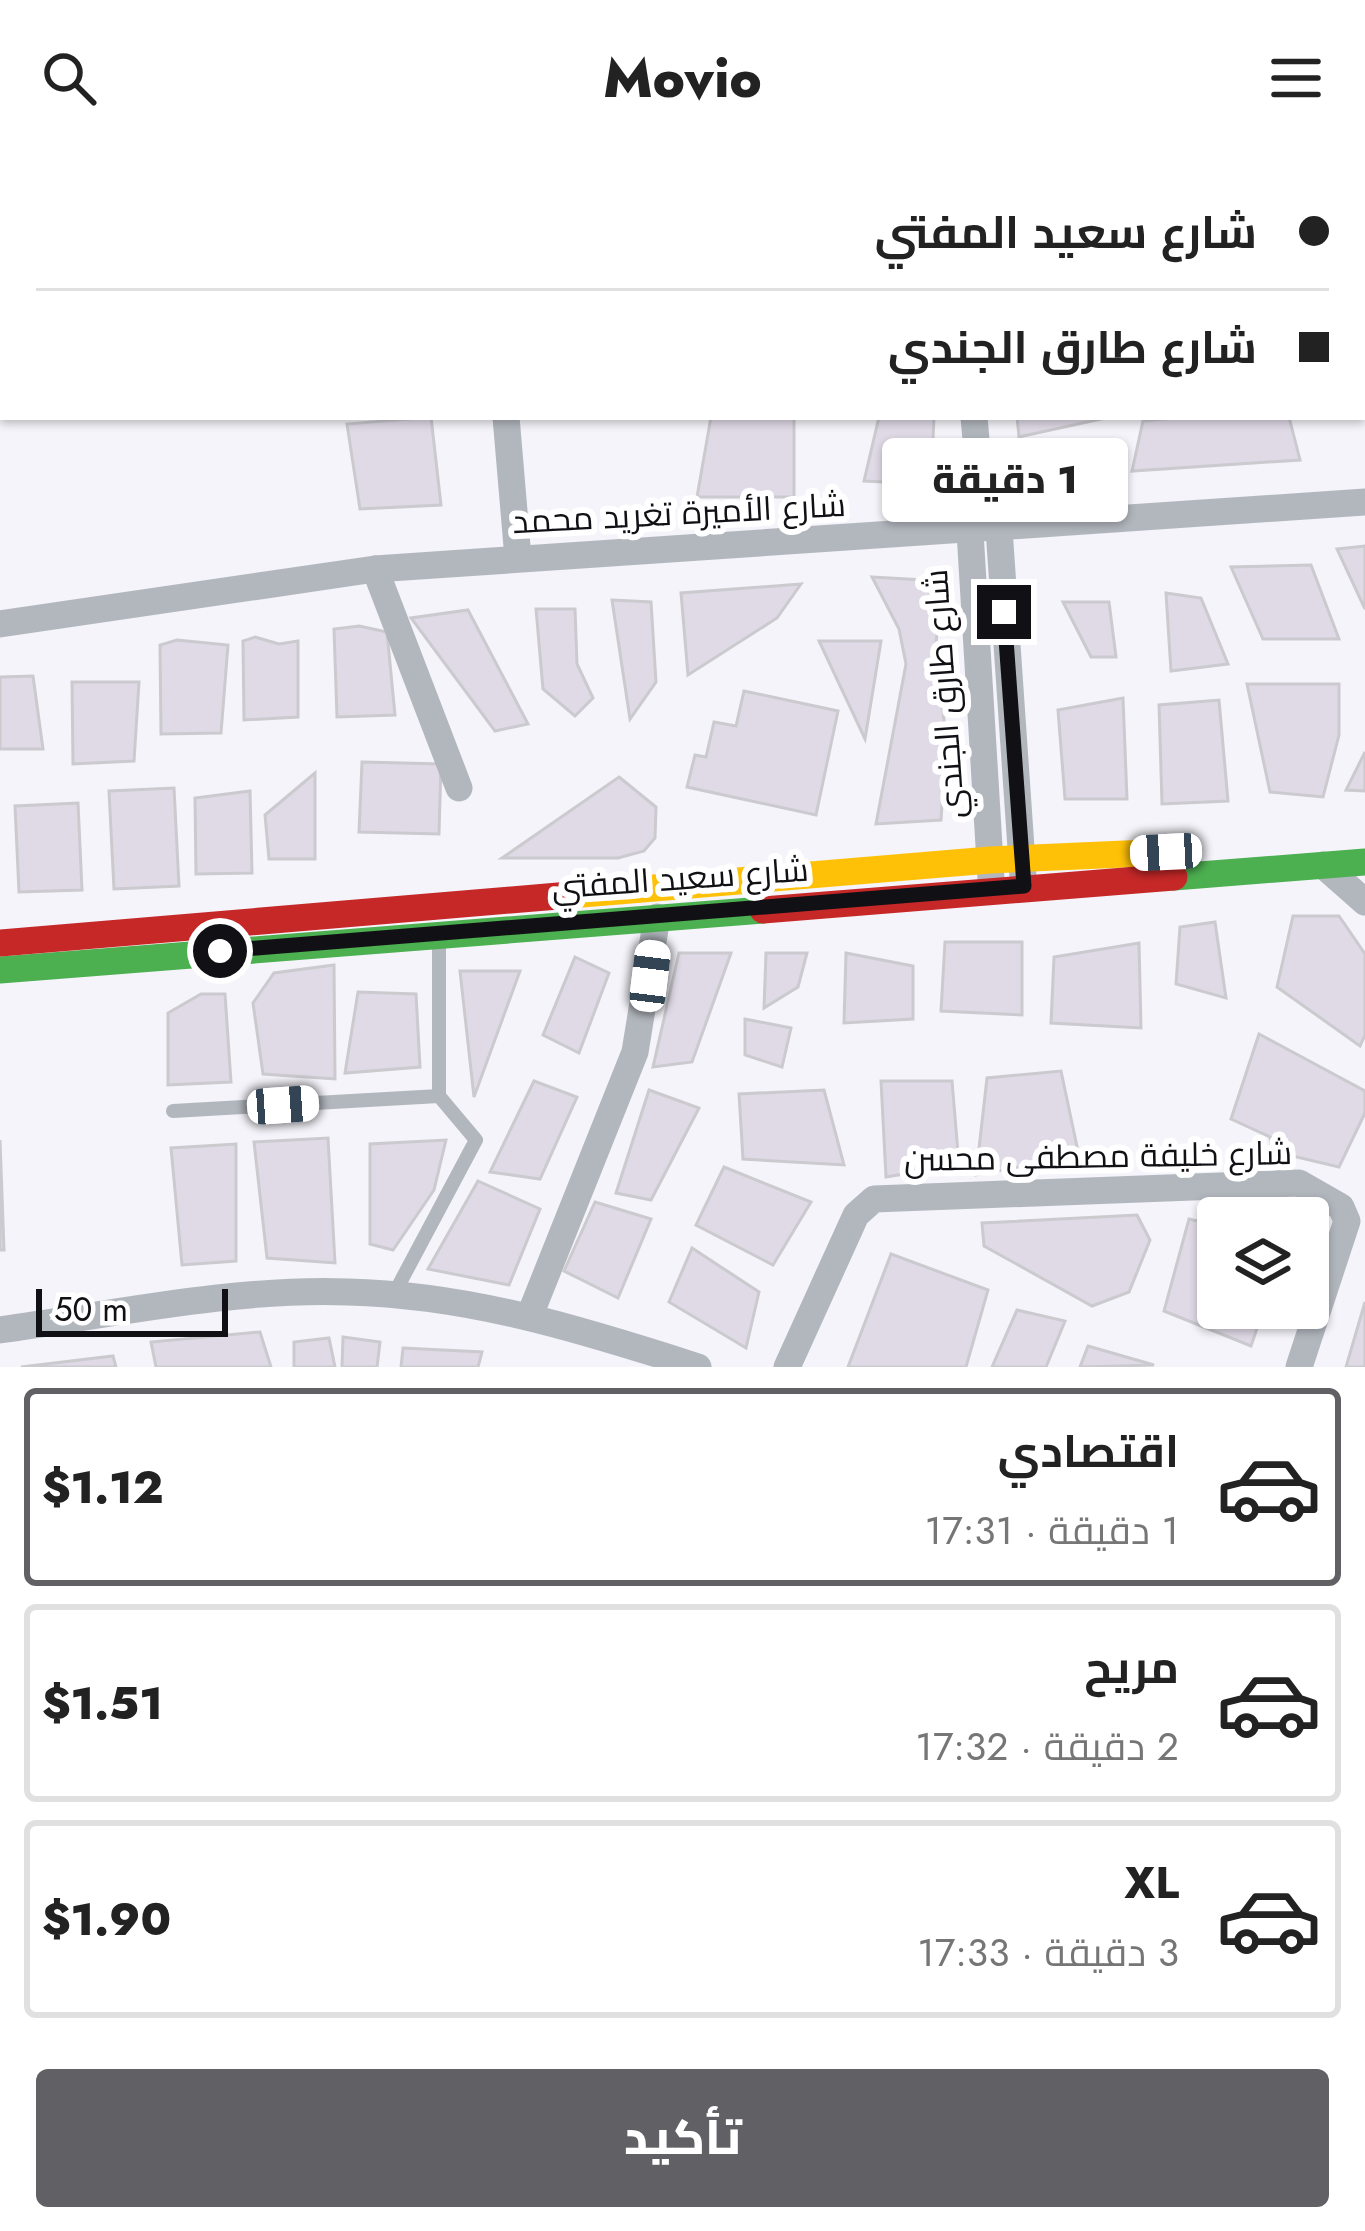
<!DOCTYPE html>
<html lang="ar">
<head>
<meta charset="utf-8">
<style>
	:root { --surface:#fff; --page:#f6f6f6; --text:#222; --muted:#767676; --line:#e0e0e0; --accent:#606065 }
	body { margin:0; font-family:Jost,Cairo,sans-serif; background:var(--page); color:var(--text); direction:rtl; height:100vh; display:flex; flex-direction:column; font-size:45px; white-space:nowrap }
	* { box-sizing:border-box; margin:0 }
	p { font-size:39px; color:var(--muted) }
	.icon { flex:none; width:66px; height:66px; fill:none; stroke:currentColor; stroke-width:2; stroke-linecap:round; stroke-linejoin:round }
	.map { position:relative; height:1211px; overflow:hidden; direction:ltr }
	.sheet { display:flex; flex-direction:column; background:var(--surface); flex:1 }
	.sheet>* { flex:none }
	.top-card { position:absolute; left:0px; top:0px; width:1365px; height:264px; box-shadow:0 3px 9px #0004; direction:rtl; display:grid; align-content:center; height:264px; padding:0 36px; background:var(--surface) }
	.fabs { position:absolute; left:1197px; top:1041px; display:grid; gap:24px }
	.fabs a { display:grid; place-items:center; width:132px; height:132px; border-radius:12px; background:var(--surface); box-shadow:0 3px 9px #0004; font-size:60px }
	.scale { position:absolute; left:36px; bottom:30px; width:192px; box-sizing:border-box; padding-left:12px; border:6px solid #111115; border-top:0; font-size:33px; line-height:42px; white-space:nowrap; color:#111115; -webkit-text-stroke:9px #fff; paint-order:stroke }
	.end { position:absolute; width:54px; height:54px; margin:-27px; border:15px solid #111115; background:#fff; box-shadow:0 0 0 6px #fff }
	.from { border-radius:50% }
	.bubble { position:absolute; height:84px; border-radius:12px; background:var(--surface); box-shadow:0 3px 9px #0004; font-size:39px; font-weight:800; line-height:84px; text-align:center; direction:rtl }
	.car { position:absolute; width:36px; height:72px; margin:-36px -18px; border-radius:15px; box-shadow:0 0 9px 3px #0007; background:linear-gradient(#fff 24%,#345 0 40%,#fff 0 76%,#345 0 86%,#fff 0) }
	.top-card b { display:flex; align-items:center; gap:42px; height:114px; font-size:45px }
	.top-card b+b { border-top:3px solid var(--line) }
	.top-card i { width:30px; height:30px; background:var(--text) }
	ul { padding:21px 0 0; list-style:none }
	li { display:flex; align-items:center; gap:36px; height:198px; margin:0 24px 18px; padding:0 12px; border:6px solid var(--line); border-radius:12px }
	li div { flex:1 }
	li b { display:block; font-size:45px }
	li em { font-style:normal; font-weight:800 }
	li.current { border-color:var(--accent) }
	li>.icon { width:108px; height:108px; stroke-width:1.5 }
	.primary-button { display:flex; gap:24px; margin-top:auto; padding:24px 36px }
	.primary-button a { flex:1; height:138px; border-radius:12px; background:var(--accent); color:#fff; font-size:48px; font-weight:800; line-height:138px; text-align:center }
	header { display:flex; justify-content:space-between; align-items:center; height:156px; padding:0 36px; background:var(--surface); font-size:54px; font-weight:800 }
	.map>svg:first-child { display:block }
	.building { fill:#e0dae7; stroke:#cbcacf; stroke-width:3 }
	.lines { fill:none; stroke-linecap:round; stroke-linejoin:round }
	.lane { stroke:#b2b7be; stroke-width:14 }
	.street { stroke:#b2b7be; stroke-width:27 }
	.fast { stroke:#4caf50; stroke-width:27 }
	.slow { stroke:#ffc107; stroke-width:27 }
	.jam { stroke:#c62828; stroke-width:27 }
	.route { stroke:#111115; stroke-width:15 }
	.labels { text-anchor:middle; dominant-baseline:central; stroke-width:12; stroke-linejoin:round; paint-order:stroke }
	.street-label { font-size:33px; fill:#111115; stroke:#fff }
</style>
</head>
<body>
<header><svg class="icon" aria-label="menu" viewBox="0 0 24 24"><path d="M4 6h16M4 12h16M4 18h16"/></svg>Movio<svg class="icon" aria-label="search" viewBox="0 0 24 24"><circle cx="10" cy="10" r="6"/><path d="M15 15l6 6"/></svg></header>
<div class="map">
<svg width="1365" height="1211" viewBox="0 0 1365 1211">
	<rect width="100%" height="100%" fill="#f4f4fa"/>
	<g class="building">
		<polygon points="0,0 170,0 170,3 3,3 0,34"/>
		<polygon points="1019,0 1192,0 1192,3 1020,3"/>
		<polygon points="431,261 441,349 360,353 347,268"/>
		<polygon points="711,261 794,261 794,341 697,341"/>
		<polygon points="879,261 934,261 931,328 864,325"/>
		<polygon points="1017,261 1110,261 1019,281"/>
		<polygon points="1185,261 1289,261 1300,304 1132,315 1143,265"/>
		<polygon points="1365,390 1365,453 1337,393"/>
		<polygon points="1311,409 1339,483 1263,483 1231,411"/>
		<polygon points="872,421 941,425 936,489 946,583 941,664 876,668 906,508 899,473"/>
		<polygon points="801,428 777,462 688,519 681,437"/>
		<polygon points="1166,437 1201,442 1228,508 1171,515"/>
		<polygon points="612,444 651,446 656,526 630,563"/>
		<polygon points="1063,446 1109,446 1116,501 1091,501"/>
		<polygon points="536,453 575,453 577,508 593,542 575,560 543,533"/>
		<polygon points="468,454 528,568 495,575 411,462"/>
		<polygon points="359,470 387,476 395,559 337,561 334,473"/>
		<polygon points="255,481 279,488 298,485 298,561 244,564 243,485"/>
		<polygon points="177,484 228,489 221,577 161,578 160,489"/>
		<polygon points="819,485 881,485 865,583"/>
		<polygon points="33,520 43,593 0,593 0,521"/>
		<polygon points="72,526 139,526 134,605 73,608"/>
		<polygon points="1247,528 1339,528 1339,579 1323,641 1270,636"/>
		<polygon points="744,535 838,555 816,659 687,631 695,599 706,601 714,566 736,570"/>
		<polygon points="1123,542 1127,643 1065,643 1058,554"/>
		<polygon points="1219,544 1228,645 1162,648 1159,549"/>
		<polygon points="1365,596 1365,635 1346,634"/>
		<polygon points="362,606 441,608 439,678 359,676"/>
		<polygon points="315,617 315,703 269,703 265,659"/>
		<polygon points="619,621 656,651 655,682 644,695 618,702 502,702"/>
		<polygon points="174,632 179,730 114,733 109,635"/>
		<polygon points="250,635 252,717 196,718 195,642"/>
		<polygon points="78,647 82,734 19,736 15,650"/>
		<polygon points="1293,760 1339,760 1365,798 1365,879 1360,890 1277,831"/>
		<polygon points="1215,766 1226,842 1176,828 1180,771"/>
		<polygon points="945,786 1022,786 1022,859 941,855"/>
		<polygon points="1139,787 1141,872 1051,867 1054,801"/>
		<polygon points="679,797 731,797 692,906 653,911"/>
		<polygon points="766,797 807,797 798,831 764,852"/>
		<polygon points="846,797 913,810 913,863 844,867"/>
		<polygon points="575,801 609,817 579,897 543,879"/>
		<polygon points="334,809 335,923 263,918 253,847 274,817"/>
		<polygon points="460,815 520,815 474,941"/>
		<polygon points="358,836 416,838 420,911 345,917"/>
		<polygon points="201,838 225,838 231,926 168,929 168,857"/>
		<polygon points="745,863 791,872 782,911 745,899"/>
		<polygon points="1259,878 1365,935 1365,957 1339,1011 1271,995 1270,981 1231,963"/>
		<polygon points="1061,915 1079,1000 976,1019 987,922"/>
		<polygon points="534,925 577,941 540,1023 490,1016"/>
		<polygon points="881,925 952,925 959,1009 886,1021"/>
		<polygon points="649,934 699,952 651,1044 616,1037"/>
		<polygon points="824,934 844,1009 743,1003 739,938"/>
		<polygon points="328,982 335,1107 267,1102 254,986"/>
		<polygon points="0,984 4,1094 0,1094"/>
		<polygon points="446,984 434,1034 393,1094 370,1088 370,988"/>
		<polygon points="236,988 236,1105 182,1109 171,992"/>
		<polygon points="724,1011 811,1046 773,1109 696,1069"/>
		<polygon points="478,1025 540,1053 509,1129 428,1113"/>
		<polygon points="595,1046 651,1063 618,1142 564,1115"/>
		<polygon points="1137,1059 1150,1084 1129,1136 1092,1150 984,1090 982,1067"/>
		<polygon points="1189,1063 1218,1070 1218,1152 1264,1152 1251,1190 1164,1155"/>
		<polygon points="692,1092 759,1136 746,1192 669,1146"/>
		<polygon points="891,1098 988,1134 966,1211 848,1211"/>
		<polygon points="1365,1146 1365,1211 1346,1211"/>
		<polygon points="1017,1154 1065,1165 1046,1211 992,1211"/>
		<polygon points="260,1176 271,1211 156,1211 151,1186"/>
		<polygon points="343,1181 380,1186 377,1211 342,1211"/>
		<polygon points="329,1182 335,1211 294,1211 294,1186"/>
		<polygon points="1088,1190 1154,1209 1080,1211"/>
		<polygon points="403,1192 482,1196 478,1211 401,1211"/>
		<polygon points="113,1200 116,1211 21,1211"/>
	</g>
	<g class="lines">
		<g class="lane">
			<polyline points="173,955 439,940 439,781"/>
			<polyline points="394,1138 476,984 439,940"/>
		</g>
		<g class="street">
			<polyline points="593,0 593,3"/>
			<polyline points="956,0 956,3"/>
			<polyline points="1362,114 1365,114"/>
			<polyline points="0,171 3,171"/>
			<polyline points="506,261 518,402"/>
			<polyline points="974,261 981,340 970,376 991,723"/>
			<polyline points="992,360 999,373 1023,721"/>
			<polyline points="375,413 459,632"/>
			<polyline points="0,468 375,413 1365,346"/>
			<polyline points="1323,709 1365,746"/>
			<polyline points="530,1159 635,896 657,761"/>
			<path d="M 0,1174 C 114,1158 233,1132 348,1136 C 471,1139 583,1174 698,1211"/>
			<polyline points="787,1211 856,1059 874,1043 1299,1027 1341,1051 1347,1065 1299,1211"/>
		</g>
		<g class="fast">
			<polyline points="1174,721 1365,706"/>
			<polyline points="0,814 763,754"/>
		</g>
		<polyline class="slow" points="570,739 990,704 1170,696"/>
		<g class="jam">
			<polyline points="763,754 1174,721"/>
			<polyline points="0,787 570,739"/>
		</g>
	</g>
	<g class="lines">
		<polyline class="route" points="220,795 1024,730 1004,456"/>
	</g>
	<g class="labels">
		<g class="street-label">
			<text transform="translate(679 357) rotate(-3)">شارع الأميرة تغريد محمد</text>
			<text transform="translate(944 538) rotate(-94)">شارع طارق الجندي</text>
			<text transform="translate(680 722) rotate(-4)">شارع سعيد المفتي</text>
			<text transform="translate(1098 1000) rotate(-1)">شارع خليفة مصطفى محسن</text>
		</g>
	</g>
</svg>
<div class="fabs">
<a><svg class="icon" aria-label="layers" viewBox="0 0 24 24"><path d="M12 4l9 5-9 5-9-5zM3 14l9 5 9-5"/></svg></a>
</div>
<div class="scale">50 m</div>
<i class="end from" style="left:220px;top:795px"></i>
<i class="end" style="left:1004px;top:456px"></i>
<div class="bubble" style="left:882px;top:282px;width:246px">1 دقيقة</div>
<i class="car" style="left:1166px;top:696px;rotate:267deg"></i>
<i class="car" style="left:650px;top:820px;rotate:7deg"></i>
<i class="car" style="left:283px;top:949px;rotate:86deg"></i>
<div class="top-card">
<b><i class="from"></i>شارع سعيد المفتي</b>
<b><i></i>شارع طارق الجندي</b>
</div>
</div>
<section class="sheet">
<ul>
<li class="current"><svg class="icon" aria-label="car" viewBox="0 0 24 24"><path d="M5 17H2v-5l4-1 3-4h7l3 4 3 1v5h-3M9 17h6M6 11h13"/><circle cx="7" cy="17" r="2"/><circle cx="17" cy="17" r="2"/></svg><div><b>اقتصادي</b><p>1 دقيقة · 17:31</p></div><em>$1.12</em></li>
<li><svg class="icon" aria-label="car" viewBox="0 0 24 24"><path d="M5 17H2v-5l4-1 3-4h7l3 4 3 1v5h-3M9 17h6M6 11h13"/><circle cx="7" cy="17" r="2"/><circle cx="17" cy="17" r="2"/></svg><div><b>مريح</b><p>2 دقيقة · 17:32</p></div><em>$1.51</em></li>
<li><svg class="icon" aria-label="car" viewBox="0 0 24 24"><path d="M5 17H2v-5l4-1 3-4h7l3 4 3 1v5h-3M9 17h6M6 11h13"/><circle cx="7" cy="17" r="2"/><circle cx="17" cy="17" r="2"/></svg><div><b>XL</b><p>3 دقيقة · 17:33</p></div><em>$1.90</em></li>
</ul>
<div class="primary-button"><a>تأكيد</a></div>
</section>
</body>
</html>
